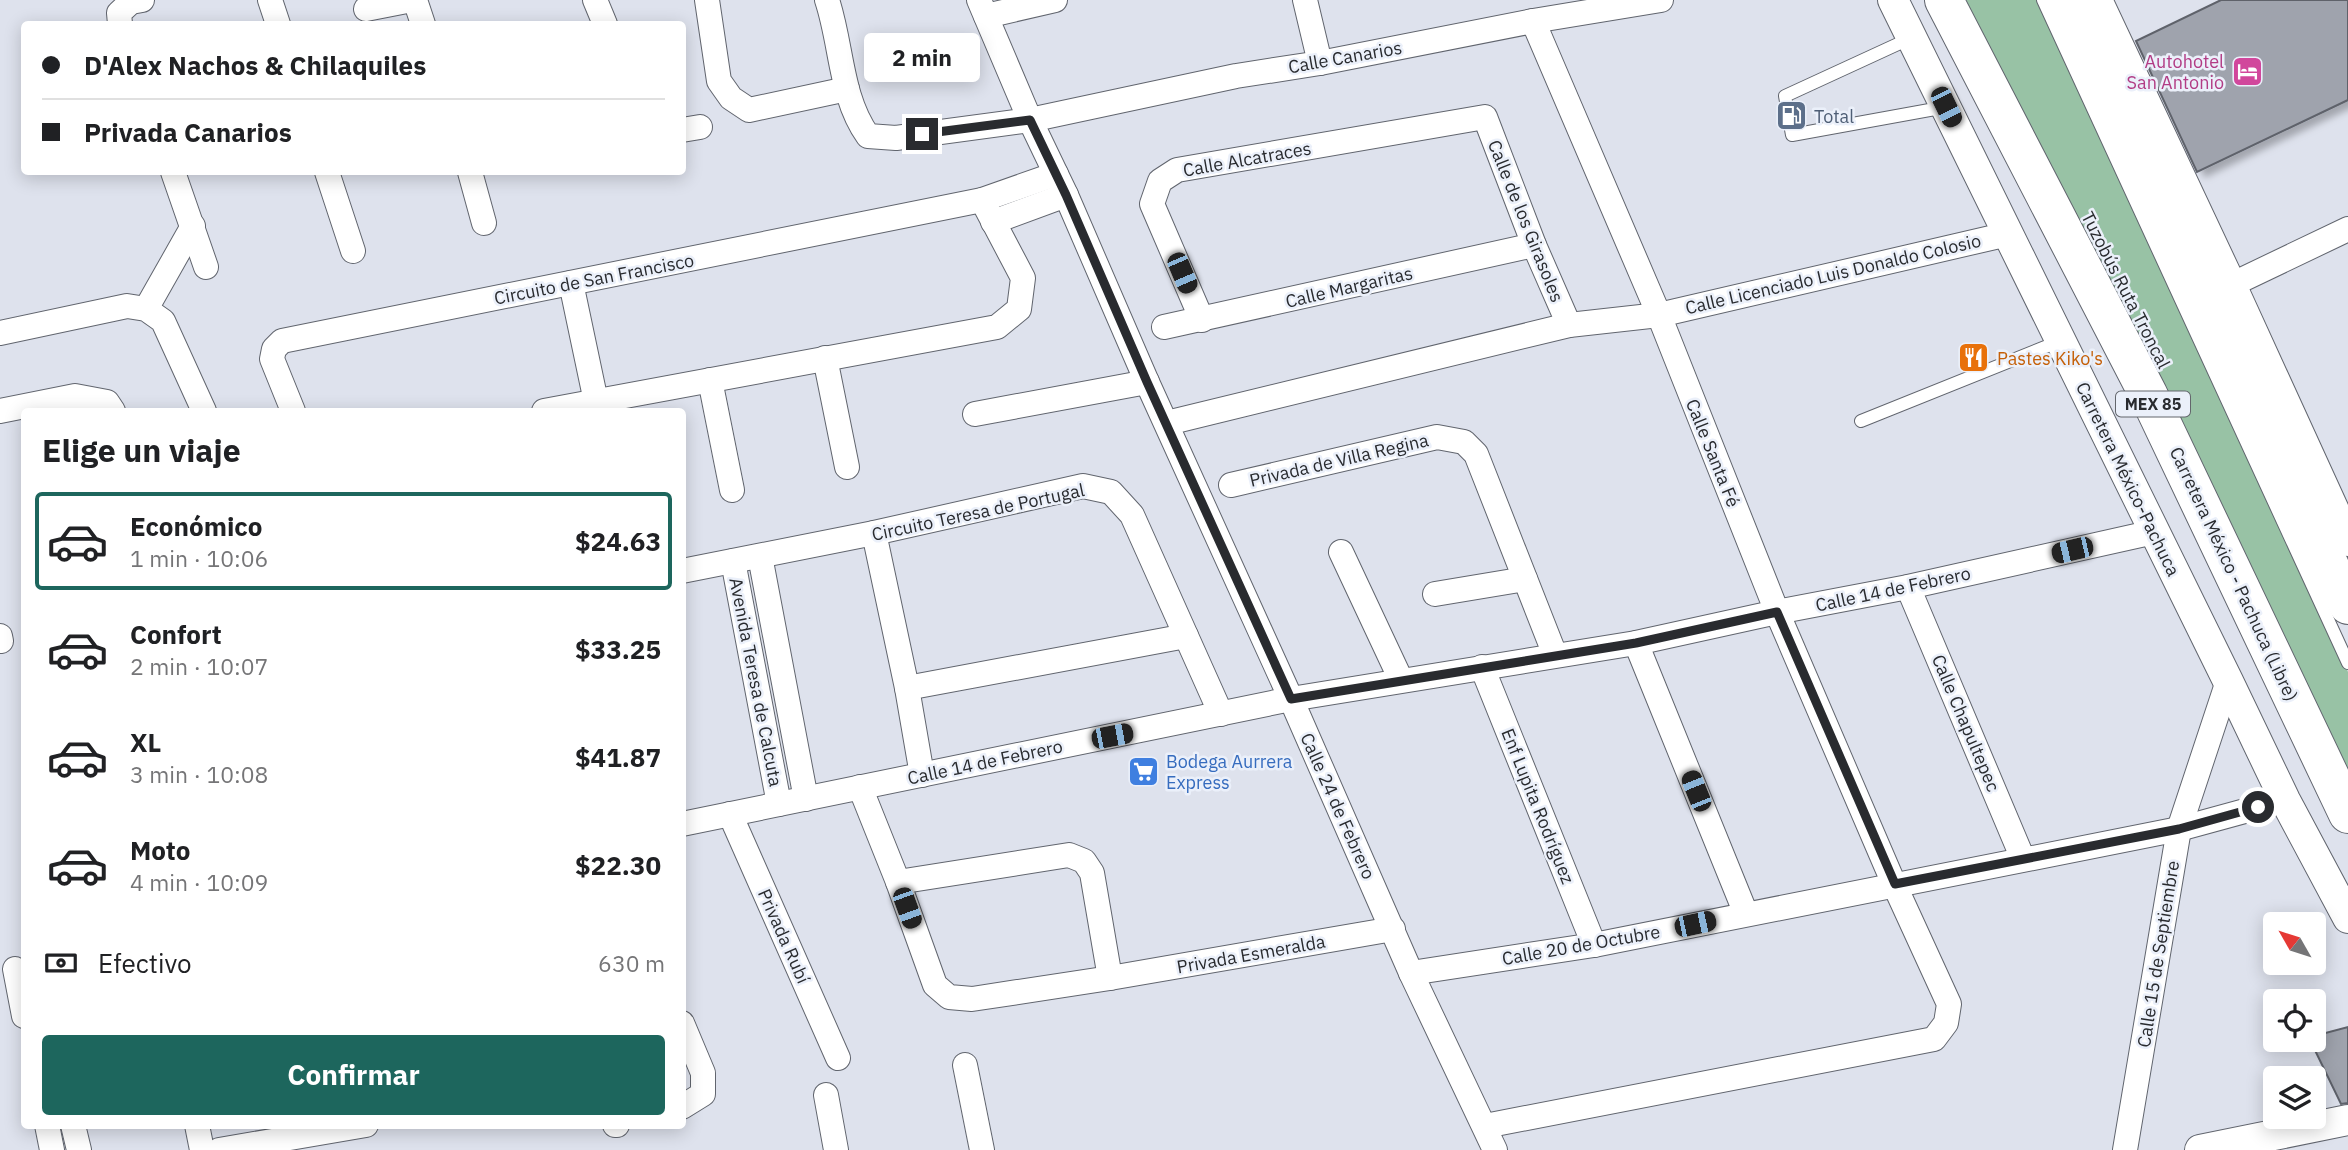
<!DOCTYPE html>
<html lang="es">
<head>
<meta charset="utf-8">
<style>
	:root { --surface:#fff; --page:#f6f6f6; --text:#202124; --muted:#757577; --line:#e0e0e0; --accent:#1d665d }
	body { margin:0; font-family:"IBM Plex Sans",sans-serif; background:var(--page); color:var(--text); height:100vh; display:flex; flex-direction:column; font-size:26px; white-space:nowrap }
	* { box-sizing:border-box; margin:0 }
	p { font-size:23px; color:var(--muted) }
	.icon { flex:none; width:38px; height:38px; fill:none; stroke:currentColor; stroke-width:2; stroke-linecap:round; stroke-linejoin:round }
	.map { position:relative; flex:1; overflow:hidden }
	.side { position:absolute; left:21px; top:408px; width:665px; height:721px; display:flex; flex-direction:column; background:var(--surface); border-radius:7px; box-shadow:0 4px 18px #0003 }
	.side>* { flex:none }
	.banner { position:absolute; left:21px; top:21px; width:665px; height:154px; border-radius:7px; box-shadow:0 4px 18px #0003; display:grid; align-content:center; height:154px; padding:0 21px; background:var(--surface) }
	.needle { width:46px; rotate:309deg }
	.buttons { position:absolute; left:2263px; top:912px; display:grid; gap:14px }
	.buttons a { display:grid; place-items:center; width:63px; height:63px; border-radius:7px; background:var(--surface); box-shadow:0 4px 18px #0003; font-size:35px }
	.end { position:absolute; width:32px; height:32px; margin:-16px; border:9px solid #292b2f; background:#fff; box-shadow:0 0 0 4px #fff }
	.from { border-radius:50% }
	.bubble { position:absolute; height:49px; border-radius:7px; background:var(--surface); box-shadow:0 4px 18px #0003; font-size:23px; font-weight:700; line-height:49px; text-align:center }
	.car { position:absolute; width:21px; height:42px; margin:-21px -10px; border-radius:9px; box-shadow:0 0 5px 2px #0007; background:linear-gradient(#222 24%,#8ab4d8 0 40%,#222 0 76%,#8ab4d8 0 86%,#222 0) }
	.banner b { display:flex; align-items:center; gap:24px; height:66px; font-size:26px }
	.banner b+b { border-top:2px solid var(--line) }
	.banner i { width:18px; height:18px; background:var(--text) }
	ul { padding:0; list-style:none }
	li { display:flex; align-items:center; gap:21px; height:98px; margin:0 14px 10px; padding:0 7px; border:4px solid transparent; border-radius:7px }
	li div { flex:1 }
	li b { display:block; font-size:26px }
	li em { font-style:normal; font-weight:700 }
	li.selected { border-color:var(--accent) }
	li>.icon { width:63px; height:63px; stroke-width:1.5 }
	h2 { padding:0 21px; font-size:32px; line-height:84px }
	.pay { display:flex; align-items:center; gap:18px; height:77px; padding:0 21px; font-size:26px }
	.pay p { margin-inline-start:auto }
	.action { display:flex; gap:14px; margin-top:auto; padding:14px 21px }
	.action a { flex:1; height:80px; border-radius:7px; background:var(--accent); color:#fff; font-size:28px; font-weight:700; line-height:80px; text-align:center }
	.map>svg:first-child { display:block }
	.green { fill:#98c2a5 }
	.building { fill:#9fa3ad; stroke:#5e626b; stroke-width:2; filter:url(#shadow) }
	.lines { fill:none; stroke-linecap:round; stroke-linejoin:round }
	.service-casing { stroke:#61656e; stroke-width:14 }
	.minor-casing { stroke:#61656e; stroke-width:26 }
	.tertiary-casing { stroke:#61656e; stroke-width:32 }
	.trunk-casing { stroke:#61656e; stroke-width:40 }
	.service { stroke:#fff; stroke-width:12 }
	.minor { stroke:#fff; stroke-width:24 }
	.tertiary { stroke:#fff; stroke-width:30 }
	.trunk { stroke:#fff; stroke-width:38 }
	.route { stroke:#292b2f; stroke-width:9 }
	.labels { text-anchor:middle; dominant-baseline:central; stroke-width:5; stroke-linejoin:round; paint-order:stroke }
	.shield { fill:#ebf0fa; stroke:#63666c; stroke-width:2 }
	.shield-label { font-size:16px; font-weight:bold; fill:#292b2f }
	.street-label { font-size:18px; fill:#292b2f; stroke:#ebf0fa }
	.hotel-label { font-size:18px; fill:#b23c85; stroke:#ebf0fa; text-anchor:end }
	.service-label { font-size:18px; fill:#4e5e75; stroke:#ebf0fa; text-anchor:start }
	.food-label { font-size:18px; fill:#c56008; stroke:#ebf0fa; text-anchor:start }
	.shop-label { font-size:18px; fill:#366cbe; stroke:#ebf0fa; text-anchor:start }
</style>
</head>
<body>
<div class="map">
<svg width="2348" height="1150" viewBox="0 0 2348 1150">
	<defs>
		<filter id="shadow"><feDropShadow dx="8" dy="4.5" stdDeviation="3.5" flood-color="#0004"/></filter>
	</defs>
	<rect width="100%" height="100%" fill="#dee2ed"/>
	<polygon class="green" points="1966,0 2037,0 2348,672 2348,772 2169,398"/>
	<g class="building">
		<polygon points="2221,0 2348,0 2348,100 2197,172 2136,41"/>
		<polygon points="2348,1027 2348,1103 2341,1104 2310,1040 2314,1040 2314,1036"/>
	</g>
	<g class="lines">
		<defs>
			<g id="service">
				<polyline points="2043,0 2348,663"/>
				<polyline points="1911,38 1785,96 1792,135 1946,107"/>
				<polyline points="1861,421 2060,341"/>
			</g>
			<g id="minor">
				<polyline points="270,0 278,24"/>
				<polyline points="415,0 423,24"/>
				<polyline points="595,0 605,24"/>
				<polyline points="707,0 719,81 731,98 749,110 847,89"/>
				<path d="M 827,0 C 842,45 840,97 868,136 L 896,138 L 1030,120 L 1236,76 L 1320,63 L 1533,21 L 1661,0"/>
				<polyline points="979,0 1030,120 1066,195 1147,382 1291,699 1411,973 1495,1150"/>
				<polyline points="1305,0 1320,63"/>
				<polyline points="366,9 412,0"/>
				<polyline points="986,16 1055,0"/>
				<polyline points="120,24 119,13 131,2 142,0"/>
				<polyline points="682,130 700,127"/>
				<polyline points="173,172 206,267"/>
				<polyline points="327,172 353,251"/>
				<polyline points="470,172 484,223"/>
				<polyline points="993,222 1066,195"/>
				<polyline points="571,283 598,411"/>
				<polyline points="2231,285 2348,229"/>
				<polyline points="146,309 193,226"/>
				<polyline points="1202,320 1152,204 1160,181 1177,170 1485,117 1534,245 1569,325"/>
				<polyline points="1164,327 1534,245"/>
				<polyline points="0,333 127,306 146,309 163,321 204,411"/>
				<polyline points="825,358 847,467"/>
				<polyline points="710,380 732,490"/>
				<polyline points="0,411 75,396 107,402 113,411"/>
				<polyline points="293,411 272,359 274,349 282,341 982,200 1056,174"/>
				<polyline points="544,411 997,327 1019,309 1023,278 982,200"/>
				<polyline points="975,414 1147,382"/>
				<polyline points="1167,423 1569,325 1659,315 2008,234"/>
				<polyline points="1231,485 1437,437 1464,442 1476,454 1555,655"/>
				<polyline points="874,533 907,688 922,775"/>
				<polyline points="1341,552 1401,680"/>
				<polyline points="760,556 806,799"/>
				<polyline points="733,561 779,804"/>
				<polyline points="682,571 874,533 1083,486 1111,492 1132,515 1221,714"/>
				<polyline points="1908,587 2023,859"/>
				<polyline points="1435,594 1525,579"/>
				<polyline points="0,636 1,641"/>
				<polyline points="1636,643 1746,914"/>
				<polyline points="1482,667 1594,945"/>
				<polyline points="907,688 1186,636"/>
				<polyline points="860,787 898,882 935,985 949,997 972,999 1110,978 1393,929"/>
				<polyline points="730,814 838,1058"/>
				<polyline points="682,824 1291,699 1636,643 1777,612 1908,587 2154,532"/>
				<polyline points="898,882 1069,855 1084,861 1092,873 1110,978"/>
				<polyline points="15,969 24,1016"/>
				<polyline points="1411,973 1594,945 2179,829 2285,800"/>
				<polyline points="682,1023 703,1073 703,1094 682,1107"/>
				<polyline points="965,1065 982,1150"/>
				<polyline points="826,1095 836,1150"/>
				<polyline points="47,1125 52,1150"/>
				<polyline points="73,1125 79,1150"/>
				<polyline points="197,1125 202,1150"/>
				<polyline points="615,1125 617,1125"/>
				<polyline points="1485,1126 1934,1039 1946,1023 1949,1004 1894,884 1777,612 1659,315 1533,21"/>
				<polyline points="219,1150 366,1125"/>
				<polyline points="2125,1150 2179,829 2228,681"/>
			</g>
			<g id="tertiary">
				<polyline points="1893,0 2228,681 2285,800 2348,918"/>
				<polyline points="2097,0 2231,285 2348,541"/>
				<polyline points="2200,1150 2348,1120"/>
			</g>
			<g id="trunk">
				<polyline points="1944,0 2148,394 2348,814"/>
				<polyline points="2067,0 2348,605"/>
			</g>
		</defs>
		<use href="#service" class="service-casing"/>
		<use href="#minor" class="minor-casing"/>
		<use href="#tertiary" class="tertiary-casing"/>
		<use href="#trunk" class="trunk-casing"/>
		<use href="#service" class="service"/>
		<use href="#minor" class="minor"/>
		<use href="#tertiary" class="tertiary"/>
		<use href="#trunk" class="trunk"/>
	</g>
	<g class="lines">
		<polyline class="route" points="922,134 1030,120 1066,195 1147,382 1291,699 1636,643 1777,612 1895,884 2179,829 2258,807"/>
	</g>
	<defs>
		<symbol id="hotel-square" viewBox="-11 -11 22 22"><rect x="-9" y="-9" width="18" height="18" rx="4" fill="#d1479c" stroke="#ebf0fa"/><path d="M-6-4.5h1.5V1H6V5H4.5V3h-9V5H-6ZM-4 0a1.8 1.8 0 1 1 3.6 0ZM.5 0V-2.5h3Q6-2.5 6 0Z" fill="#fff"/></symbol>
		<symbol id="fuel-square" viewBox="-11 -11 22 22"><rect x="-9" y="-9" width="18" height="18" rx="4" fill="#5c6f8a" stroke="#ebf0fa"/><path d="M-5.5-6h7V0h2V4h1.3V-2.5L3-4.5l.8-.8L6-3V5H2.5V1h-1V6h-7ZM-4.2-4.7v3.2H.2V-4.7Z" fill="#fff"/></symbol>
		<symbol id="restaurant-square" viewBox="-11 -11 22 22"><rect x="-9" y="-9" width="18" height="18" rx="4" fill="#e8710a" stroke="#ebf0fa"/><path d="M-5-6h1v4h1v-4h1v4h1v-4h1v5L-1.5 .5V6h-2V.5L-5-1ZM5-6V6H3V1.5H1.5Q1.5-4 5-6Z" fill="#fff"/></symbol>
		<symbol id="supermarket-square" viewBox="-11 -11 22 22"><rect x="-9" y="-9" width="18" height="18" rx="4" fill="#3f7fe0" stroke="#ebf0fa"/><path d="M-6-5.5h2.5l.6 2H6L4.5 2H-2.5L-4.4-4H-6ZM-1.5 3.2a1.3 1.3 0 1 0 .1 0ZM3 3.2a1.3 1.3 0 1 0 .1 0Z" fill="#fff"/></symbol>
	</defs>
	<g fill-rule="evenodd">
		<use href="#hotel-square" x="2230" y="54" width="35" height="35"/>
		<use href="#fuel-square" x="1774" y="98" width="35" height="35"/>
		<use href="#restaurant-square" x="1956" y="340" width="35" height="35"/>
		<use href="#supermarket-square" x="1126" y="754" width="35" height="35"/>
	</g>
	<g class="labels">
		<rect class="shield" x="2116" y="391.5" width="74" height="25" rx="5"/>
		<g class="shield-label">
			<text x="2153" y="404">MEX 85</text>
		</g>
		<g class="street-label">
			<text transform="translate(1345 57) rotate(-10)">Calle Canarios</text>
			<text transform="translate(1247 159) rotate(-10)">Calle Alcatraces</text>
			<text transform="translate(1526 221) rotate(68)">Calle de los Girasoles</text>
			<text transform="translate(1833 274) rotate(-13)">Calle Licenciado Luis Donaldo Colosio</text>
			<text transform="translate(594 279) rotate(-11)">Circuito de San Francisco</text>
			<text transform="translate(1349 287) rotate(-13)">Calle Margaritas</text>
			<text transform="translate(2126 290) rotate(63)">Tuzobús Ruta Troncal</text>
			<text transform="translate(1713 453) rotate(68)">Calle Santa Fé</text>
			<text transform="translate(1339 460) rotate(-13)">Privada de Villa Regina</text>
			<text transform="translate(2128 479) rotate(64)">Carretera México-Pachuca</text>
			<text transform="translate(978 512) rotate(-12)">Circuito Teresa de Portugal</text>
			<text transform="translate(2234 574) rotate(65)">Carretera México - Pachuca (Libre)</text>
			<text transform="translate(1893 589) rotate(-12)">Calle 14 de Febrero</text>
			<text transform="translate(756 682) rotate(79)">Avenida Teresa de Calcuta</text>
			<text transform="translate(1966 723) rotate(67)">Calle Chapultepec</text>
			<text transform="translate(985 762) rotate(-12)">Calle 14 de Febrero</text>
			<text transform="translate(1338 806) rotate(66)">Calle 24 de Febrero</text>
			<text transform="translate(1538 806) rotate(68)">Enf Lupita Rodríguez</text>
			<text transform="translate(784 936) rotate(66)">Privada Rubí</text>
			<text transform="translate(1581 945) rotate(-10)">Calle 20 de Octubre</text>
			<text transform="translate(1251 954) rotate(-10)">Privada Esmeralda</text>
			<text transform="translate(2158 954) rotate(-81)">Calle 15 de Septiembre</text>
		</g>
		<g class="hotel-label">
			<text x="2224" y="61">Autohotel<tspan x="2224" dy="21">San Antonio</tspan></text>
		</g>
		<g class="service-label">
			<text x="1814" y="116">Total</text>
		</g>
		<g class="food-label">
			<text x="1997" y="358">Pastes Kiko's</text>
		</g>
		<g class="shop-label">
			<text x="1166" y="761">Bodega Aurrera<tspan x="1166" dy="21">Express</tspan></text>
		</g>
	</g>
</svg>
<div class="buttons">
<a><svg class="needle" viewBox="-14 -14 28 28"><path d="M0-13l5 13h-10z" fill="#e53935"/><path d="M0 13l5-13h-10z" fill="#757577"/></svg></a>
<a><svg class="icon" aria-label="locate" viewBox="0 0 24 24"><circle cx="12" cy="12" r="6"/><path d="M12 2v4M12 18v4M2 12h4M18 12h4"/></svg></a>
<a><svg class="icon" aria-label="layers" viewBox="0 0 24 24"><path d="M12 4l9 5-9 5-9-5zM3 14l9 5 9-5"/></svg></a>
</div>
<i class="end from" style="left:2258px;top:807px"></i>
<i class="end" style="left:922px;top:134px"></i>
<div class="bubble" style="left:864px;top:33px;width:116px">2 min</div>
<i class="car" style="left:1946px;top:107px;rotate:154deg"></i>
<i class="car" style="left:1182px;top:273px;rotate:157deg"></i>
<i class="car" style="left:2072px;top:550px;rotate:257deg"></i>
<i class="car" style="left:1112px;top:736px;rotate:79deg"></i>
<i class="car" style="left:1696px;top:791px;rotate:338deg"></i>
<i class="car" style="left:907px;top:908px;rotate:160deg"></i>
<i class="car" style="left:1695px;top:924px;rotate:78deg"></i>
<div class="banner">
<b><i class="from"></i>D'Alex Nachos &amp; Chilaquiles</b>
<b><i></i>Privada Canarios</b>
</div>
<section class="side">
<h2>Elige un viaje</h2>
<ul>
<li class="selected"><svg class="icon" aria-label="car" viewBox="0 0 24 24"><path d="M5 17H2v-5l4-1 3-4h7l3 4 3 1v5h-3M9 17h6M6 11h13"/><circle cx="7" cy="17" r="2"/><circle cx="17" cy="17" r="2"/></svg><div><b>Económico</b><p>1 min · 10:06</p></div><em>$24.63</em></li>
<li><svg class="icon" aria-label="car" viewBox="0 0 24 24"><path d="M5 17H2v-5l4-1 3-4h7l3 4 3 1v5h-3M9 17h6M6 11h13"/><circle cx="7" cy="17" r="2"/><circle cx="17" cy="17" r="2"/></svg><div><b>Confort</b><p>2 min · 10:07</p></div><em>$33.25</em></li>
<li><svg class="icon" aria-label="car" viewBox="0 0 24 24"><path d="M5 17H2v-5l4-1 3-4h7l3 4 3 1v5h-3M9 17h6M6 11h13"/><circle cx="7" cy="17" r="2"/><circle cx="17" cy="17" r="2"/></svg><div><b>XL</b><p>3 min · 10:08</p></div><em>$41.87</em></li>
<li><svg class="icon" aria-label="car" viewBox="0 0 24 24"><path d="M5 17H2v-5l4-1 3-4h7l3 4 3 1v5h-3M9 17h6M6 11h13"/><circle cx="7" cy="17" r="2"/><circle cx="17" cy="17" r="2"/></svg><div><b>Moto</b><p>4 min · 10:09</p></div><em>$22.30</em></li>
</ul>
<div class="pay"><svg class="icon" aria-label="cash" viewBox="0 0 24 24"><path d="M3 7h18v10H3z"/><circle cx="12" cy="12" r="2"/></svg>Efectivo<p>630 m</p></div>
<div class="action"><a>Confirmar</a></div>
</section>
</div>
</body>
</html>
